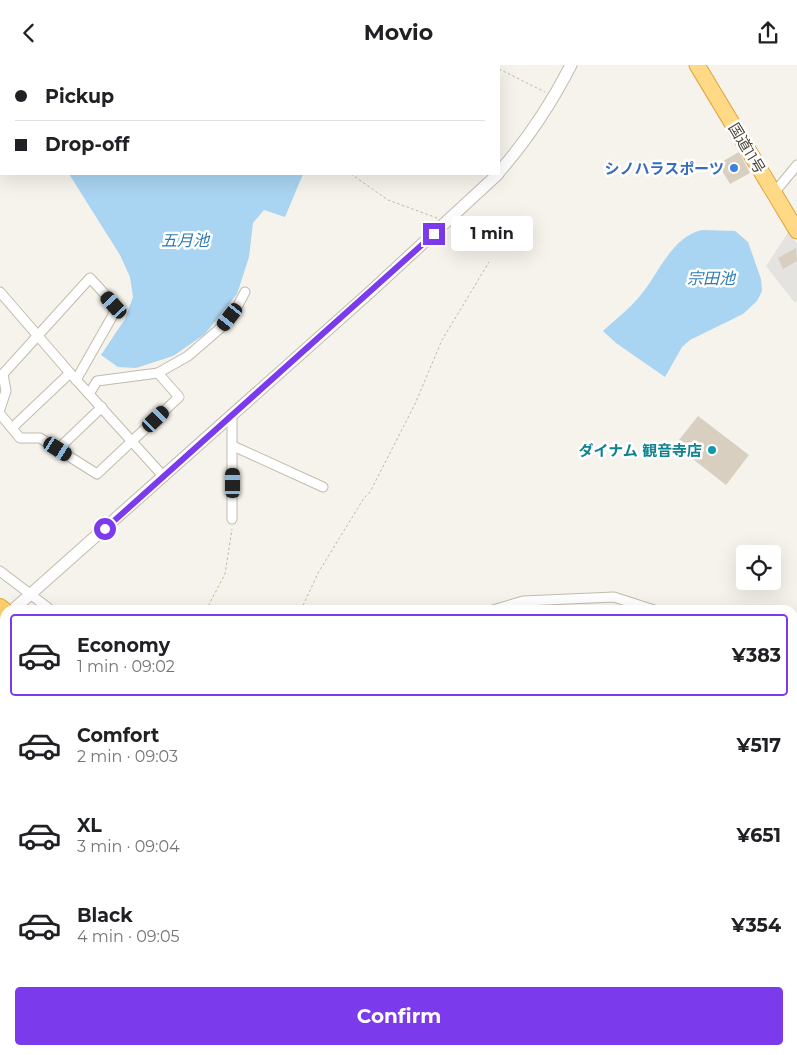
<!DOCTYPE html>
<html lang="en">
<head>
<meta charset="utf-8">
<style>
	:root { --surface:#fff; --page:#f6f6f6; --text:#202124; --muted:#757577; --line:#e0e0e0; --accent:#7c3aed }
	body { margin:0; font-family:Montserrat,"Noto Sans JP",sans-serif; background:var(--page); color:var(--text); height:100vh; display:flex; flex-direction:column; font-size:19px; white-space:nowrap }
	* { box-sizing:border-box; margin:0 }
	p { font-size:16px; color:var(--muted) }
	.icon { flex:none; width:28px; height:28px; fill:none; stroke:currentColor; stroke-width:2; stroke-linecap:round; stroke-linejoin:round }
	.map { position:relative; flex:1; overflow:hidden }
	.drawer { position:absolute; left:0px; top:540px; width:798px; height:450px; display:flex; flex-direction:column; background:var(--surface); border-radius:15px 15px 0 0; box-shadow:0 5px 20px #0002 }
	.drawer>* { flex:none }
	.top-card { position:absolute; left:0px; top:0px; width:500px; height:110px; box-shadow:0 5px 20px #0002; display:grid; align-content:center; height:110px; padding:0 15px; background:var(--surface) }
	.controls { position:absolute; left:736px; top:480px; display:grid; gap:10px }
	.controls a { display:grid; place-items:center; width:45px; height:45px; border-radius:5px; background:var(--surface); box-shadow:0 5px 20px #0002; font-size:25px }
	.end { position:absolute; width:22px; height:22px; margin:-11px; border:6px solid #7c3aed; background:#fff; box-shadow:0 0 0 2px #fff }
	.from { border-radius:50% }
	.bubble { position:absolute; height:35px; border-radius:5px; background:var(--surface); box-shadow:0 5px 20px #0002; font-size:16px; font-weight:700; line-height:35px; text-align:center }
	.car { position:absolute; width:15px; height:30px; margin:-15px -8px; border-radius:6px; box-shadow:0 0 4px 1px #0007; background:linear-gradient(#222 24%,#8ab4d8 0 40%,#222 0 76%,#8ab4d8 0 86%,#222 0) }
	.top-card b { display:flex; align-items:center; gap:18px; height:48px; font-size:19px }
	.top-card b+b { border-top:1px solid var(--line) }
	.top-card i { width:12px; height:12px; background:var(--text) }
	ul { padding:9px 0 0; list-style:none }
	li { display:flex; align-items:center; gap:15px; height:82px; margin:0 10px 8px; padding:0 5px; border:2px solid transparent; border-radius:5px }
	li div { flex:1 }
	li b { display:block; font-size:19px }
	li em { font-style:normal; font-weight:700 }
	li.selected { border-color:var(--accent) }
	li>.icon { width:45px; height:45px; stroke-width:1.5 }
	.action { display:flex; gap:10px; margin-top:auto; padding:10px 15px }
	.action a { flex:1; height:58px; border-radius:5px; background:var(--accent); color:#fff; font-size:20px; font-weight:700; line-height:58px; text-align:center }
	header { display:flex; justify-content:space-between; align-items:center; height:65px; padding:0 15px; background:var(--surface); font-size:22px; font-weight:700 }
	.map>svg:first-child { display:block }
	.parking { fill:#e5e3e0 }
	.water { fill:#a9d4f2 }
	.building { fill:#d8cfc1 }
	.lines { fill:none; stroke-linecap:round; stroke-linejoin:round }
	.minor-tunnel { stroke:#d4d0c8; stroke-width:9; stroke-dasharray:9 4.5; stroke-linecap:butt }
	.minor-casing { stroke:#c2bbae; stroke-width:11 }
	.tertiary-casing { stroke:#c2bbae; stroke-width:13 }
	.trunk-casing { stroke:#e0a43c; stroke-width:17 }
	.motorway-casing { stroke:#e0a43c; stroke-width:18 }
	.path { stroke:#c4b79f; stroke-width:1; stroke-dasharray:2.5 2.5; stroke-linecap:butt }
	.minor { stroke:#fff; stroke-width:9 }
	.tertiary { stroke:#fff; stroke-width:11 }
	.trunk { stroke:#ffd985; stroke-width:15 }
	.motorway { stroke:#ffcf6e; stroke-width:16 }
	.route { stroke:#7c3aed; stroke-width:6 }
	.shop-dot { fill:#3f7fe0; stroke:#fff; stroke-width:2 }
	.culture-dot { fill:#0f9aa8; stroke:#fff; stroke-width:2 }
	.labels { text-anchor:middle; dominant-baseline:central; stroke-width:5; stroke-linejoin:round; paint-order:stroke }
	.street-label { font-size:15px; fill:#4b4439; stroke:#fff }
	.shop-label { font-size:15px; font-weight:bold; fill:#366cbe; stroke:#fff; text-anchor:end }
	.culture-label { font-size:15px; font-weight:bold; fill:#0d838f; stroke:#fff; text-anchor:end }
	.water-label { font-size:16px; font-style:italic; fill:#2e7ab2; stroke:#fff }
</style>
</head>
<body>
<header><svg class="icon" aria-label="back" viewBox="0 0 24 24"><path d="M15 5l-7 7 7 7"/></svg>Movio<svg class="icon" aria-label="share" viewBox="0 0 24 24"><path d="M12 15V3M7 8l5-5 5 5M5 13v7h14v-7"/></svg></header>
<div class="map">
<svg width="797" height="990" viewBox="0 0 797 990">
	<rect width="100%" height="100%" fill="#f6f3ec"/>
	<polygon class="parking" points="789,166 797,179 797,235 795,238 766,201"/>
	<g class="water">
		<polygon points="69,109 303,109 285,152 264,145 253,158 249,192 237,229 205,269 173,291 136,303 118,302 101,290 125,254 133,232 130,212 120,190"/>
		<path d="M 702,165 L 735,166 L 748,177 L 761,214 L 762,226 L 757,236 L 743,249 L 690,275 L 682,282 L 665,312 L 616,278 L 603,266 C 615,255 629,244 640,231 C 659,209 671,172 702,165 Z"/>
		<polygon points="792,574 797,574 797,777 792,774"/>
	</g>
	<g class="building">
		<polygon points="739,87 750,108 730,119 718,99"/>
		<polygon points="796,183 797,196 783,204 778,193"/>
		<polygon points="698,351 749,390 726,420 675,380"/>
	</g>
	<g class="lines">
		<polyline class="minor-tunnel" points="507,986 508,985"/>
		<defs>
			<g id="minor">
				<polyline points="308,0 310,1"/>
				<polyline points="7,1 7,0"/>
				<polyline points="349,1 350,0"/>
				<polyline points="0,17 1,14"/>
				<polyline points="774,128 797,100"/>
				<polyline points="0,227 70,308 164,412"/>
				<polyline points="0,310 3,309 90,213 114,239 113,250 76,315"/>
				<polyline points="89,329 97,316 158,308 188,291 224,260 236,244 245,227"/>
				<polyline points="0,344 6,326 3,309"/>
				<polyline points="0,349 20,373 40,373 97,409 179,332 158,308"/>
				<polyline points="232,351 232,454"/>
				<polyline points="12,363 70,308"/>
				<polyline points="233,381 323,422"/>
				<polyline points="58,384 102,342"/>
				<polyline points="0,506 51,545"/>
				<polyline points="493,545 523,536 614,532 654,545"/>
				<polyline points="792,563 797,566"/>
				<polyline points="0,594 5,598"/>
				<polyline points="0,610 5,610"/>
				<polyline points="89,985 109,990"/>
				<polyline points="494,985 499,990"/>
				<polyline points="76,990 78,985"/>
				<polyline points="232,990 235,985"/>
				<polyline points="651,990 651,985"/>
				<polyline points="675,990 678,985"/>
			</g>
			<g id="tertiary">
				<path d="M 499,107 C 528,74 551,39 571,0"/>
				<polyline points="15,543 369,228 498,109"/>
			</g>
			<polyline id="trunk" points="697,0 797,166"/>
			<g id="motorway">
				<polyline points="0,542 5,546"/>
				<polyline points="0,560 5,564"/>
				<polyline points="529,985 534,990"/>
				<polyline points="552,985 557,990"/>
			</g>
		</defs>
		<use href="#minor" class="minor-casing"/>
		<use href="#tertiary" class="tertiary-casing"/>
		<use href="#trunk" class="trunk-casing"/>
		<use href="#motorway" class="motorway-casing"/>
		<g class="path">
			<polyline points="492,0 494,1"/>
			<polyline points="499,4 545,27"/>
			<polyline points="351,109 388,135 437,153"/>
			<polyline points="206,545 225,509 232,464"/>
			<polyline points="301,545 318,508 364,433 370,427 415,339 442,275 489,197"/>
			<polyline points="792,850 797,852"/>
			<polyline points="0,973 5,965"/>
			<polyline points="157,990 163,985"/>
		</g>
		<use href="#minor" class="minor"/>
		<use href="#tertiary" class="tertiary"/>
		<use href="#trunk" class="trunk"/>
		<use href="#motorway" class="motorway"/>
	</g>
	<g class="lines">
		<polyline class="route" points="105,464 434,169"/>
	</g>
	<circle class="shop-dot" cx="734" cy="103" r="5"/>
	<circle class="culture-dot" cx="712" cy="385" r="5"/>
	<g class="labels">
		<g class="street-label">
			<text transform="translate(747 83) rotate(59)">国道11号</text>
		</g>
		<g class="shop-label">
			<text x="724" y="103">シノハラスポーツ</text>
		</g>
		<g class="culture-label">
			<text x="702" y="385">ダイナム 観音寺店</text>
		</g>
		<g class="water-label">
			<text x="185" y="175">五月池</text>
			<text x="711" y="213">宗田池</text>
		</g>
	</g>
</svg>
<div class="controls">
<a><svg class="icon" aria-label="locate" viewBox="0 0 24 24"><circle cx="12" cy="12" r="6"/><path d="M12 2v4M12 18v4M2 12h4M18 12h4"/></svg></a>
</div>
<i class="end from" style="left:105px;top:464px"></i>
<i class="end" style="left:434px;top:169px"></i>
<div class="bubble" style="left:451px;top:151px;width:82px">1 min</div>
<i class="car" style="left:114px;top:240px;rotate:318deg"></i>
<i class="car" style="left:230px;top:252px;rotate:218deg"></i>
<i class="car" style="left:156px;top:354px;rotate:46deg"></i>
<i class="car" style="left:58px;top:384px;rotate:123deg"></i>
<i class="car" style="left:233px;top:418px;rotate:0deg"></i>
<div class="top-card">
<b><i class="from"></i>Pickup</b>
<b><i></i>Drop-off</b>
</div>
<section class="drawer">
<ul>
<li class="selected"><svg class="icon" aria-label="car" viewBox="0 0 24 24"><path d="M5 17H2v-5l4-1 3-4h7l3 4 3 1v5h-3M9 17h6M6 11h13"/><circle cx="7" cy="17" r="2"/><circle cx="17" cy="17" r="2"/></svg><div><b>Economy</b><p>1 min · 09:02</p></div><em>¥383</em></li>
<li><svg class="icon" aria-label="car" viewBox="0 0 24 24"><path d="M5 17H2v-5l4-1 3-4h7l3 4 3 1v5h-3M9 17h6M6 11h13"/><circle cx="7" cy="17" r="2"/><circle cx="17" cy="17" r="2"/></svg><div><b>Comfort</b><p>2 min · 09:03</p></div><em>¥517</em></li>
<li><svg class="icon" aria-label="car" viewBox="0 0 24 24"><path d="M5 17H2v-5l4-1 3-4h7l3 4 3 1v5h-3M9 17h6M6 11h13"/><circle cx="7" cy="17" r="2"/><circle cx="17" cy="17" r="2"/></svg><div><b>XL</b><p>3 min · 09:04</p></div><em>¥651</em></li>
<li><svg class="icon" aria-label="car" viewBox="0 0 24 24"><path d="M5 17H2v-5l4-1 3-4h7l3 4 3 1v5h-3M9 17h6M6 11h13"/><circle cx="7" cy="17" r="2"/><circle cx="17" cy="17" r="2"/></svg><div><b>Black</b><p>4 min · 09:05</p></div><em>¥354</em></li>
</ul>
<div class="action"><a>Confirm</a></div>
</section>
</div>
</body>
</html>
